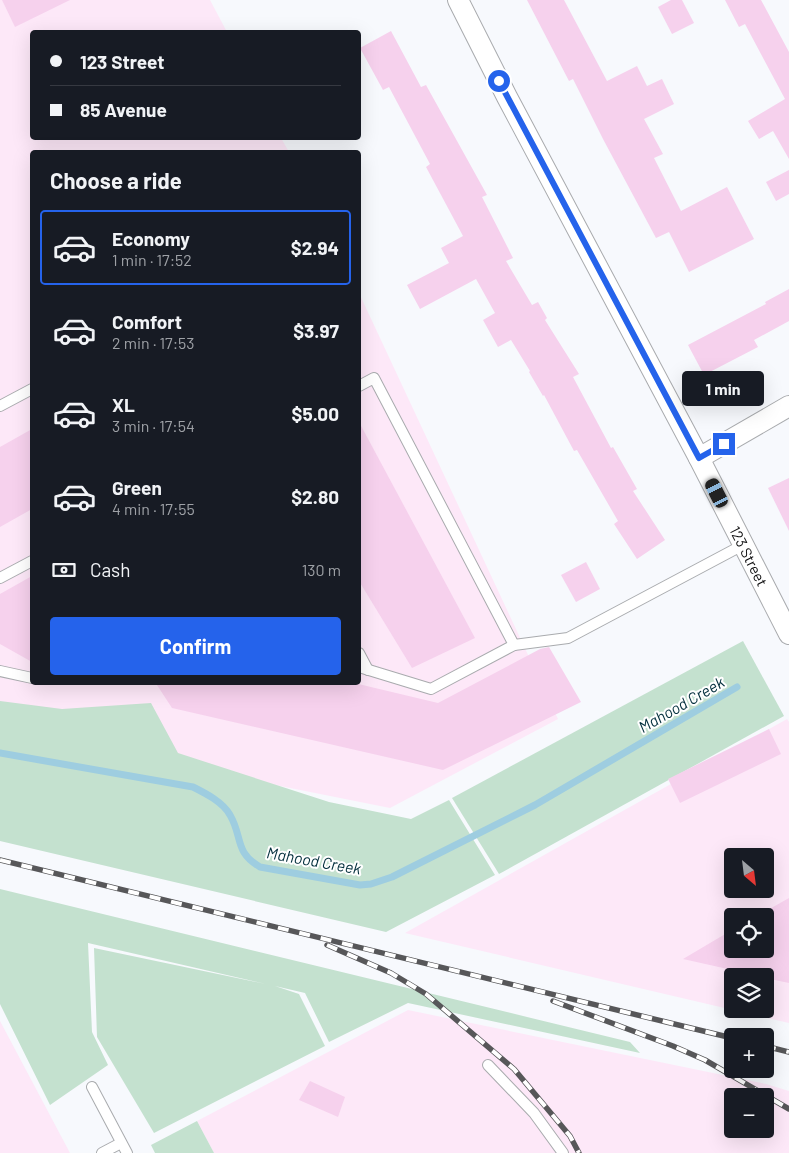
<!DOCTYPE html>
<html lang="en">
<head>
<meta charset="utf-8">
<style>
	:root { --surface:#171b24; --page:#20242c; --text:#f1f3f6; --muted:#9ea1a6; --line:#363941; --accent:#2563eb }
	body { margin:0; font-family:Barlow,sans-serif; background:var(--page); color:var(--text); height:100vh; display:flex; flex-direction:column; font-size:19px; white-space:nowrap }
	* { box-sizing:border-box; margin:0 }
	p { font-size:16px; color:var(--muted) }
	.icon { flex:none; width:28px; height:28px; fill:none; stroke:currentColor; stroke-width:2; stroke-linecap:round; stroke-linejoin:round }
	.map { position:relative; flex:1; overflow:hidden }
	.details { position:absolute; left:30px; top:150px; width:331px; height:535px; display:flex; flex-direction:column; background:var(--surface); border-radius:5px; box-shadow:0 5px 20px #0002 }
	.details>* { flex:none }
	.guide { position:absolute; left:30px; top:30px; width:331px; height:110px; border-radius:5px; box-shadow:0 5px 20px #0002; display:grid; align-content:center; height:110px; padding:0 20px; background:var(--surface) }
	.needle { width:32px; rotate:152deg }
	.buttons { position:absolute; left:724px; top:848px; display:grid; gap:10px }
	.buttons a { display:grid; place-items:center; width:50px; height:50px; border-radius:5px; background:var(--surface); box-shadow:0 5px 20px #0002; font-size:25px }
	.end { position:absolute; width:22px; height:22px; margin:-11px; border:6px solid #2563eb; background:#fff; box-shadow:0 0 0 2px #fff }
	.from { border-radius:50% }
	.bubble { position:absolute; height:35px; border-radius:5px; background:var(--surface); box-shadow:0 5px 20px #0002; font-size:16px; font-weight:700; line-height:35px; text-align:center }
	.car { position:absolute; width:15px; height:30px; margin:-15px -8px; border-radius:6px; box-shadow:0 0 4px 1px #0007; background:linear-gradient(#222 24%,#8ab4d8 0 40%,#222 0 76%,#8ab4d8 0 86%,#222 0) }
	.guide b { display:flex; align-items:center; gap:18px; height:48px; font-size:19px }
	.guide b+b { border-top:1px solid var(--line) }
	.guide i { width:12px; height:12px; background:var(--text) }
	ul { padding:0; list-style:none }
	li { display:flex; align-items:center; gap:15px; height:75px; margin:0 10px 8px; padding:0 10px; border:2px solid transparent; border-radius:5px }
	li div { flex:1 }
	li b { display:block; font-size:19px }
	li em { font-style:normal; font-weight:700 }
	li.selected { border-color:var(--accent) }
	li>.icon { width:45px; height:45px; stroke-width:1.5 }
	h2 { padding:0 20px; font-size:22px; line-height:60px }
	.pay { display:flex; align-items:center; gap:12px; height:55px; padding:0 20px; font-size:19px }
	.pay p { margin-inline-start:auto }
	.cta { display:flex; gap:10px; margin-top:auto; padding:10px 20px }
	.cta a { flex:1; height:58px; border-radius:5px; background:var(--accent); color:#fff; font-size:20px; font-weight:700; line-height:58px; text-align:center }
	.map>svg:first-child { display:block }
	.industrial { fill:#fde8f8; fill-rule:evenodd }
	.green { fill:#c4e1cf }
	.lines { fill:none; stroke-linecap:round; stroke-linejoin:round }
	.stream { stroke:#9ecde0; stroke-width:7 }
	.building { fill:#f6d1ed }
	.service-casing { stroke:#a9abae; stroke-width:12 }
	.minor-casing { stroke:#a9abae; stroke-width:22 }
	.service { stroke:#fff; stroke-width:10 }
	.minor { stroke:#fff; stroke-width:20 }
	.rail-casing { stroke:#575759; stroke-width:5.5 }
	.rail { stroke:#fff; stroke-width:4; stroke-dasharray:11; stroke-linecap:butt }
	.route { stroke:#2563eb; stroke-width:6 }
	.labels { text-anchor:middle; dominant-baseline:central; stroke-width:4; stroke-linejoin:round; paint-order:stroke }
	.street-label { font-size:15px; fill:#0e0e0f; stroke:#fff }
	.water-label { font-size:16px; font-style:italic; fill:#022e3c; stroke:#fff }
</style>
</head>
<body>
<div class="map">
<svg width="789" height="1153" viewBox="0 0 789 1153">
	<rect width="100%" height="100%" fill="#f7f9fd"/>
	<g class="industrial">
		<polygon points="0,0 210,0 227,32 32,32 32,138 281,138 289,152 32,152 32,682 359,682 359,293 558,719 390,808 0,730"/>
		<path d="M 787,719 L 789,722 L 789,1023 L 405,933 ZM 732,856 L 765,856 L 765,889 L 732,889 ZM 732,916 L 765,916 L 765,949 L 732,949 ZM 732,976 L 765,976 L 765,1009 L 732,1009 Z"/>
		<path d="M 408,1010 L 766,1084 L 789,1091 L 789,1153 L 214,1153 L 197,1121 ZM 732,1096 L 765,1096 L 765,1129 L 732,1129 Z"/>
		<polygon points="0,1021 70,1153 0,1153"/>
	</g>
	<g class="green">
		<polygon points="743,641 784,716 499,874 452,798"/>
		<polygon points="0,701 62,709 151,703 178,753 329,802 411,819 449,800 495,875 386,932 0,841"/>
		<polygon points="0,889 630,1042 640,1053 408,1003 329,1042 305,993 275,986 299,994 325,1046 154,1133 97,1037 94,948 266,984 88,943 92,1032 108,1065 50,1105 0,1004"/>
		<polygon points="197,1121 214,1153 155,1153 151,1145"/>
	</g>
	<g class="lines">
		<path class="stream" d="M 0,753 L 193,787 C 205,793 223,802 230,815 C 243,837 234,852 260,867 L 360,885 L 371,884 L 392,877 L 535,805 L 737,687"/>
	</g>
	<g class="building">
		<polygon points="2,0 70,0 15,27"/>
		<polygon points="527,0 564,0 607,81 637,66 647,86 662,79 674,104 644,119 663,154 654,158 681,211 727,187 754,239 689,272 669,232 656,238 603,139 573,79 569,81"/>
		<polygon points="671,0 682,0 694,23 672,34 658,7"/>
		<polygon points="725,0 761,0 789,52 789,159 773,131 759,139 748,121 785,99 745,24 739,27"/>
		<polygon points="391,31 421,87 426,85 487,195 482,197 513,258 506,261 532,305 538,302 547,318 545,320 579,374 573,377 611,448 613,447 637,489 633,491 665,540 637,559 614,524 618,521 577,450 574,451 544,395 543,396 529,372 530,371 511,340 498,347 483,320 495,313 476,279 420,309 407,285 449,263 441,248 463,236 426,167 430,164 389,87 383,90 360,48"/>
		<polygon points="789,170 789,194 776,201 766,182"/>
		<polygon points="789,289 789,321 754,340 758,347 704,375 688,345 766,304 765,302"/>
		<polygon points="359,422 475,638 412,668 359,581"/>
		<polygon points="32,429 32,509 0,527 0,447"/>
		<polygon points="789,478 789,531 768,488"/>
		<polygon points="586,562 600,589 576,602 561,575"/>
		<polygon points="32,576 32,662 0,644 0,594"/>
		<polygon points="549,647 581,702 443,770 172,708 155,682 350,682 438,703 540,649"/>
		<polygon points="769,729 781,754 680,803 668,779"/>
		<polygon points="789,898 789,983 765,978 765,976 759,976 683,959 732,930 732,949 765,949 765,916 757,916"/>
		<polygon points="310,1081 345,1097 338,1117 299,1100"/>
	</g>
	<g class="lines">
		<defs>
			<g id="service">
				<polyline points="359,386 374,378 514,645 431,689 359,667"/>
				<polyline points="0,406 32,389"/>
				<polyline points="0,578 32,561"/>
				<polyline points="514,645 568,638 743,545"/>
				<polyline points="359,653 368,670"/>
				<polyline points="0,671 32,678"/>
				<polyline points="488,1065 534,1113 563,1153"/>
				<polyline points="92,1087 127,1153"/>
				<polyline points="102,1153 121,1143"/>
			</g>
			<g id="minor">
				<polyline points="458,0 507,97 699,458 789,634"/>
				<polyline points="699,458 789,406"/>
			</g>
		</defs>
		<use href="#service" class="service-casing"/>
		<use href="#minor" class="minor-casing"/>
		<use href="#service" class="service"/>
		<use href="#minor" class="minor"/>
		<defs>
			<g id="rail">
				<polyline points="0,860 732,1038"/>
				<polyline points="327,945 391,973 426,994 514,1069 570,1136 579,1153"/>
				<polyline points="553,1001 673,1046 705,1060 789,1109"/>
				<polyline points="765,1046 789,1052"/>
			</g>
		</defs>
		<use href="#rail" class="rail-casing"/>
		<use href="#rail" class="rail"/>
	</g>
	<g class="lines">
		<polyline class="route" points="499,81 699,458 724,444"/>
	</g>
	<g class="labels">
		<g class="street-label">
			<text transform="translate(749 556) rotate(63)">123 Street</text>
		</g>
		<g class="water-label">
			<text transform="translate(681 704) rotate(-30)">Mahood Creek</text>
			<text transform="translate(314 860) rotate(10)">Mahood Creek</text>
		</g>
	</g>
</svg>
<div class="buttons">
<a><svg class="needle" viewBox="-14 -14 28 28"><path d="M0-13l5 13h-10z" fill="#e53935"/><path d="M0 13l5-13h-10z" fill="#9ea1a6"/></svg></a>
<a><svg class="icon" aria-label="locate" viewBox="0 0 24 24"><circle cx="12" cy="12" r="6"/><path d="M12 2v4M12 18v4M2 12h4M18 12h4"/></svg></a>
<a><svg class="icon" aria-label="layers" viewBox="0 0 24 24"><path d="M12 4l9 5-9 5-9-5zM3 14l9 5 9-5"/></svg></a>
<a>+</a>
<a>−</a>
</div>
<i class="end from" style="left:499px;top:81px"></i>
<i class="end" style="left:724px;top:444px"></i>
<div class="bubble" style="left:682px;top:371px;width:82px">1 min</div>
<i class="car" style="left:717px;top:493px;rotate:333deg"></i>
<div class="guide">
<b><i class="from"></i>123 Street</b>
<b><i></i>85 Avenue</b>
</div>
<section class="details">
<h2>Choose a ride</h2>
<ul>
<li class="selected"><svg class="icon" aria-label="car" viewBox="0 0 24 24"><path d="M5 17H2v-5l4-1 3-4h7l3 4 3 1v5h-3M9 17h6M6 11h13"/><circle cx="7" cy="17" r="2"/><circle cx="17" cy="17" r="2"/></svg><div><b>Economy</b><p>1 min · 17:52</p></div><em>$2.94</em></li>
<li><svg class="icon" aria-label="car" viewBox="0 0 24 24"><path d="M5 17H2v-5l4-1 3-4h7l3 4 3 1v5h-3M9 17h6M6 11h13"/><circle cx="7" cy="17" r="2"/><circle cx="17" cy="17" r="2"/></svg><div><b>Comfort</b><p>2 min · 17:53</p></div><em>$3.97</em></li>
<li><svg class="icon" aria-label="car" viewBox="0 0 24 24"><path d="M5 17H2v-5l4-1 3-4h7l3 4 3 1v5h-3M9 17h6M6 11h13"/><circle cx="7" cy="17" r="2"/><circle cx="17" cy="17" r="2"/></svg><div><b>XL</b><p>3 min · 17:54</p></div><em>$5.00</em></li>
<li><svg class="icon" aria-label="car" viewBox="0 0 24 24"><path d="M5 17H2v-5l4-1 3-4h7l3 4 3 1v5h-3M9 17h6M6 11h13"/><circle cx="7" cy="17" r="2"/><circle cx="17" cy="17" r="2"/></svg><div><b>Green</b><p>4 min · 17:55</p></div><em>$2.80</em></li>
</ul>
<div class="pay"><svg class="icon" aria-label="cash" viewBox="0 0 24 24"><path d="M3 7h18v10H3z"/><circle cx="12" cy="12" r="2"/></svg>Cash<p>130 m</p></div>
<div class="cta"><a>Confirm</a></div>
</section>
</div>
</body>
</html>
